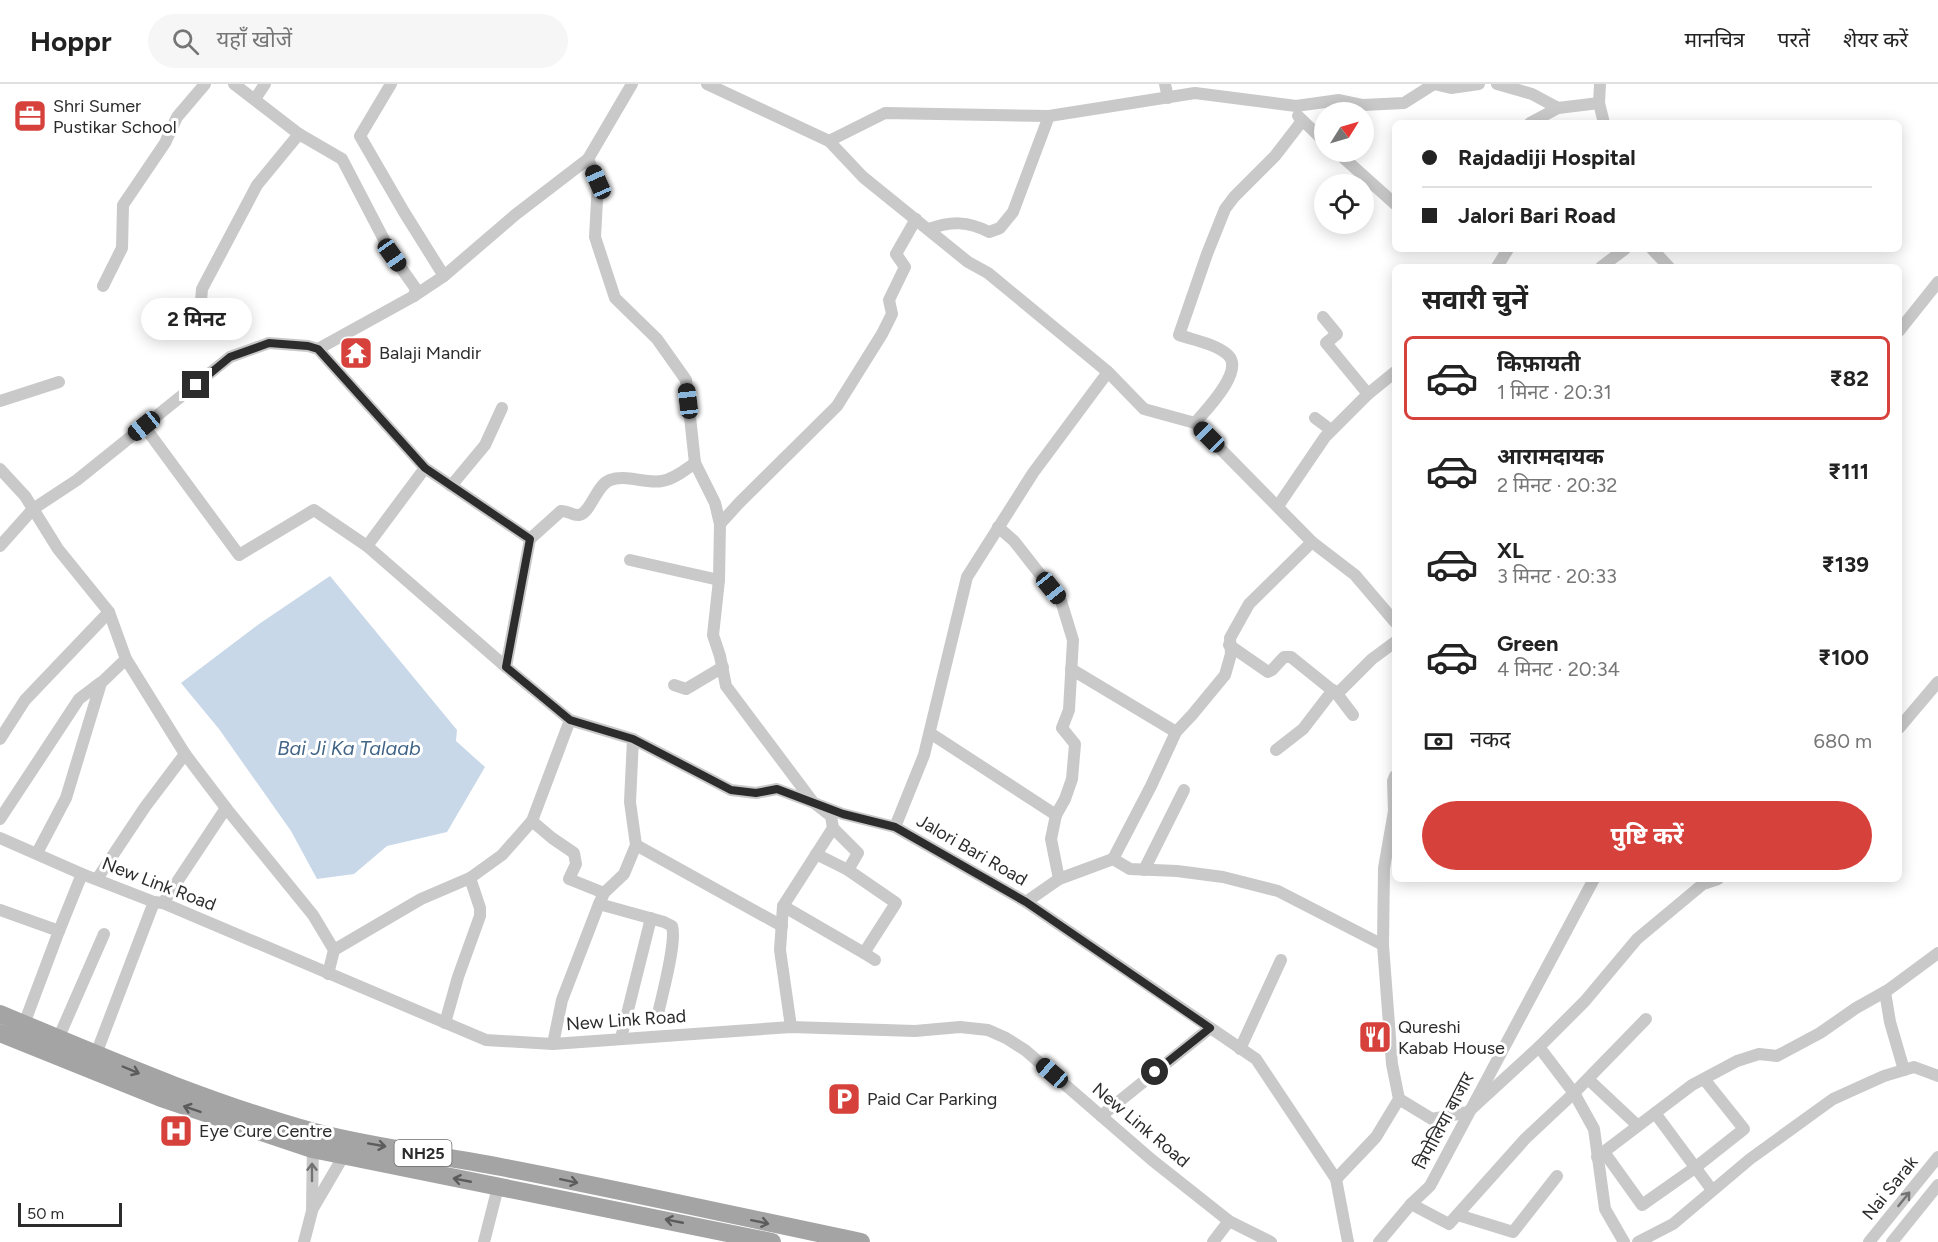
<!DOCTYPE html>
<html lang="hi">
<head>
<meta charset="utf-8">
<style>
	:root { --surface:#fff; --page:#f6f6f6; --text:#222; --muted:#767676; --line:#e0e0e0; --accent:#d6413b }
	body { margin:0; font-family:Figtree,"Noto Sans Devanagari",sans-serif; background:var(--page); color:var(--text); height:100vh; display:flex; flex-direction:column; font-size:22px; white-space:nowrap }
	* { box-sizing:border-box; margin:0 }
	p { font-size:20px; color:var(--muted) }
	.icon { flex:none; width:33px; height:33px; fill:none; stroke:currentColor; stroke-width:2; stroke-linecap:round; stroke-linejoin:round }
	.map { position:relative; flex:1; overflow:hidden }
	.drawer { position:absolute; left:1392px; top:180px; width:510px; height:618px; display:flex; flex-direction:column; background:var(--surface); border-radius:9px; box-shadow:0 3px 15px #0003 }
	.drawer>* { flex:none }
	.top-card { position:absolute; left:1392px; top:36px; width:510px; height:132px; border-radius:9px; box-shadow:0 3px 15px #0003; display:grid; align-content:center; height:132px; padding:0 30px; background:var(--surface) }
	.needle { width:39px; rotate:53deg }
	.controls { position:absolute; left:1314px; top:18px; display:grid; gap:12px }
	.controls a { display:grid; place-items:center; width:60px; height:60px; border-radius:50%; background:var(--surface); box-shadow:0 3px 15px #0003; font-size:30px }
	.scale { position:absolute; left:18px; bottom:15px; width:104px; box-sizing:border-box; padding-left:6px; border:3px solid #2c2c2c; border-top:0; font-size:16px; line-height:21px; white-space:nowrap; color:#2c2c2c; -webkit-text-stroke:4px #fff; paint-order:stroke }
	.end { position:absolute; width:27px; height:27px; margin:-14px; border:8px solid #2c2c2c; background:#fff; box-shadow:0 0 0 3px #fff }
	.from { border-radius:50% }
	.bubble { position:absolute; height:42px; border-radius:21px; background:var(--surface); box-shadow:0 3px 15px #0003; font-size:20px; font-weight:700; line-height:42px; text-align:center }
	.car { position:absolute; width:18px; height:36px; margin:-18px -9px; border-radius:8px; box-shadow:0 0 4px 2px #0007; background:linear-gradient(#222 24%,#8ab4d8 0 40%,#222 0 76%,#8ab4d8 0 86%,#222 0) }
	.top-card b { display:flex; align-items:center; gap:21px; height:57px; font-size:22px }
	.top-card b+b { border-top:2px solid var(--line) }
	.top-card i { width:15px; height:15px; background:var(--text) }
	ul { padding:0; list-style:none }
	li { display:flex; align-items:center; gap:18px; height:84px; margin:0 12px 9px; padding:0 18px; border:3px solid transparent; border-radius:9px }
	li div { flex:1 }
	li b { display:block; font-size:22px }
	li em { font-style:normal; font-weight:700 }
	li.on { border-color:var(--accent) }
	li>.icon { width:54px; height:54px; stroke-width:1.5 }
	h2 { padding:0 30px; font-size:27px; line-height:72px }
	.pay { display:flex; align-items:center; gap:15px; height:66px; padding:0 30px; font-size:22px }
	.pay p { margin-inline-start:auto }
	.action { display:flex; gap:12px; margin-top:auto; padding:12px 30px }
	.action a { flex:1; height:69px; border-radius:36px; background:var(--accent); color:#fff; font-size:24px; font-weight:700; line-height:69px; text-align:center }
	header { display:flex; align-items:center; gap:36px; box-sizing:border-box; height:84px; padding:0 30px; background:var(--surface); border-bottom:2px solid var(--line) }
	header strong { font-size:28px }
	nav { display:flex; gap:33px; margin-inline-start:auto; font-size:21px }
	.search { width:420px; height:54px; background:var(--page); display:flex; align-items:center; gap:15px; box-sizing:border-box; padding:0 21px; border-radius:33px; color:var(--muted); font-size:22px }
	.map>svg:first-child { display:block }
	.water { fill:#c8d8e8 }
	.lines { fill:none; stroke-linecap:round; stroke-linejoin:round }
	.street { stroke:#c9c9c9; stroke-width:12 }
	.primary { stroke:#a4a4a4; stroke-width:18 }
	.oneway { stroke:#5c5c5c }
	.oneway2 { stroke:#737373 }
	.route { stroke:#2c2c2c; stroke-width:8 }
	.labels { text-anchor:middle; dominant-baseline:central; stroke-width:6; stroke-linejoin:round; paint-order:stroke }
	.shield { fill:#fff; stroke:#6b6b6b; stroke-width:1.5 }
	.shield-label { font-size:16px; font-weight:bold; fill:#2c2c2c }
	.poi-label { font-size:18px; fill:#2c2c2c; stroke:#fff; text-anchor:start }
	.street-label { font-size:18px; fill:#2c2c2c; stroke:#fff }
	.water-label { font-size:20px; font-style:italic; fill:#426587; stroke:#fff }
</style>
</head>
<body>
<header>
<strong>Hoppr</strong>
<div class="search"><svg class="icon" aria-label="search" viewBox="0 0 24 24"><circle cx="10" cy="10" r="6"/><path d="M15 15l6 6"/></svg>यहाँ खोजें</div>
<nav><a>मानचित्र</a><a>परतें</a><a>शेयर करें</a></nav>
</header>
<div class="map">
<svg width="1938" height="1158" viewBox="0 0 1938 1158">
	<rect width="100%" height="100%" fill="#fff"/>
	<polygon class="water" points="330,492 457,646 456,657 485,683 447,748 387,762 354,790 317,795 291,747 219,645 181,599 259,540"/>
	<g class="lines">
		<g class="street">
			<polyline points="234,0 299,50 342,75 392,171 416,205 414,212"/>
			<polyline points="391,0 360,52 404,128 444,192"/>
			<polyline points="707,0 829,57 863,93 968,178 988,189 1108,288 1144,325 1195,339 1312,458 1355,491 1395,538"/>
			<polyline points="1165,0 1168,14"/>
			<polyline points="1434,0 1451,4 1479,0"/>
			<polyline points="1497,0 1532,10 1558,24 1599,19"/>
			<polyline points="1600,0 1599,19 1604,39"/>
			<polyline points="255,15 265,0"/>
			<polyline points="1298,32 1324,57"/>
			<polyline points="1530,39 1558,24"/>
			<polyline points="829,57 885,29 1049,32 1195,9 1296,22 1339,16 1363,21 1404,19 1434,0"/>
			<polyline points="1337,68 1395,120"/>
			<polyline points="588,75 598,98 595,153 615,214 657,255 686,296 695,379 715,419 720,440 719,496 713,551 720,572 726,602 813,718 831,732 833,744 858,769 848,786 816,770"/>
			<path d="M 929,145 C 951,137 968,137 989,148 L 1000,144 L 1013,128 L 1049,32"/>
			<polyline points="1652,165 1669,183"/>
			<polyline points="1497,183 1508,165"/>
			<polyline points="1601,183 1625,165"/>
			<polyline points="103,202 122,164 123,121 165,59 177,33 205,0"/>
			<polyline points="1323,233 1337,250 1326,259 1368,310"/>
			<polyline points="199,241 202,205 257,101 299,50"/>
			<polyline points="1899,247 1938,198"/>
			<polyline points="318,265 414,212 444,192 515,131 588,75 632,0"/>
			<polyline points="0,317 59,298"/>
			<polyline points="1315,334 1331,346"/>
			<path d="M 1195,339 C 1206,326 1245,287 1228,271 C 1216,260 1194,256 1179,251 L 1207,170 L 1225,125 L 1234,113 L 1275,72 L 1302,37"/>
			<polyline points="144,342 239,471 314,426 367,462 506,583"/>
			<polyline points="0,385 25,412 58,465 109,528 126,575 185,670 226,724"/>
			<polyline points="451,402 485,361 502,324"/>
			<polyline points="1278,422 1325,353 1368,310 1395,288"/>
			<polyline points="720,440 739,419 837,322 882,250 892,230 889,216 905,183 896,170 916,135"/>
			<polyline points="998,443 1014,457 1061,517 1073,556 1069,626 1062,644 1075,660 1072,695 1065,715 1056,731 1051,755 1059,795 1026,818"/>
			<path d="M 530,455 L 561,427 C 567,426 573,432 579,431 C 591,429 596,401 610,396 C 626,390 645,400 662,397 C 674,395 685,386 695,379"/>
			<polyline points="0,462 33,425 77,396 230,273 269,259 308,262 318,265 425,384 530,455 506,583 570,636 633,655 731,706 756,709 777,705 843,730 895,743 1026,818 1256,975 1336,1095 1348,1158"/>
			<polyline points="367,462 425,384"/>
			<polyline points="630,476 719,496"/>
			<polyline points="1229,561 1268,588 1272,586 1284,573 1291,573 1337,610 1353,631"/>
			<polyline points="1071,585 1176,648"/>
			<polyline points="674,601 686,605 723,583"/>
			<polyline points="1337,610 1372,575 1395,558"/>
			<polyline points="570,636 532,737 552,754 574,769 576,780 569,795 604,809"/>
			<polyline points="1899,644 1938,598"/>
			<polyline points="930,649 1056,731"/>
			<polyline points="0,655 25,616 109,528"/>
			<polyline points="1276,666 1303,645 1333,606"/>
			<polyline points="0,735 79,615 100,599"/>
			<polyline points="895,743 924,671 967,493 1033,389 1108,288"/>
			<polyline points="0,754 82,790 154,818 163,819 486,956 553,960 791,943 915,947 960,943 988,946 1006,954 1025,966 1152,1076 1229,1137 1271,1158"/>
			<polyline points="636,761 782,842"/>
			<polyline points="37,769 66,714 101,599 126,575"/>
			<polyline points="1113,775 1151,702 1176,648 1192,631 1225,591 1231,570 1230,554 1249,520 1312,458"/>
			<polyline points="848,786 896,819 864,869 875,876"/>
			<polyline points="1144,786 1184,706"/>
			<polyline points="97,795 145,723 185,670"/>
			<polyline points="1059,795 1113,775 1130,785 1177,787 1223,793 1278,807 1383,861"/>
			<polyline points="163,819 226,724 313,831 334,866 328,890"/>
			<path d="M 599,820 L 664,838 L 672,842 C 677,858 662,911 658,930"/>
			<polyline points="783,822 864,869"/>
			<polyline points="0,826 59,847 24,940"/>
			<polyline points="59,847 82,790"/>
			<polyline points="334,866 421,815 470,794 502,771 532,737"/>
			<polyline points="1885,908 1890,938 1904,986"/>
			<polyline points="445,939 458,893 480,832 480,824 470,794"/>
			<polyline points="791,943 780,866 783,822 833,744"/>
			<polyline points="621,954 651,834"/>
			<polyline points="58,955 104,850"/>
			<polyline points="553,960 562,916 599,820 604,809 624,790 636,761 630,718 633,655"/>
			<polyline points="1539,963 1574,1009 1594,1045 1605,1125 1624,1158"/>
			<polyline points="1240,965 1281,876"/>
			<polyline points="96,970 154,818"/>
			<polyline points="1588,995 1637,1041"/>
			<polyline points="1399,1015 1432,1035 1468,1028 1539,963 1585,917 1637,855 1703,800 1718,795"/>
			<polyline points="1655,1029 1712,1106"/>
			<polyline points="1101,1032 1210,944"/>
			<polyline points="1604,1068 1642,1121 1696,1083 1744,1045 1704,995"/>
			<polyline points="1597,1073 1692,1001 1737,977 1759,970 1777,972 1820,949 1856,924 1888,906 1938,869"/>
			<polyline points="1336,1095 1376,1053 1399,1015 1392,980 1383,861 1384,784 1394,727 1393,697 1395,692"/>
			<polyline points="1411,1120 1449,1140 1525,1055 1574,1009 1646,935"/>
			<polyline points="312,1126 347,1066"/>
			<polyline points="1458,1131 1513,1148 1557,1092"/>
			<polyline points="304,1158 312,1127 313,1058"/>
			<polyline points="484,1158 498,1103"/>
			<polyline points="1213,1158 1229,1137"/>
			<polyline points="1379,1158 1411,1120 1430,1102 1594,795"/>
			<polyline points="1638,1158 1673,1140 1750,1075 1833,1015 1884,992 1914,983 1938,992"/>
			<polyline points="1869,1158 1938,1073"/>
			<polyline points="1892,1158 1938,1101"/>
		</g>
		<g class="primary">
			<path d="M 0,930 C 103,973 205,1018 314,1048 C 375,1064 439,1071 501,1083 C 621,1106 741,1133 861,1158"/>
			<polyline points="0,949 161,1014 312,1065 772,1158"/>
		</g>
	</g>
	<defs><path id="oneway-shaft" d="M-6 0H5M1.5-3L5.5 0L1.5 3" fill="none" stroke-width="1.6" stroke-linecap="round" stroke-linejoin="round" transform="scale(1.5)"/></defs>
	<g class="oneway">
		<use href="#oneway-shaft" transform="translate(131 986) rotate(23)"/>
		<use href="#oneway-shaft" transform="translate(192 1025) rotate(-161)"/>
		<use href="#oneway-shaft" transform="translate(377 1061) rotate(10)"/>
		<use href="#oneway-shaft" transform="translate(462 1096) rotate(-169)"/>
		<use href="#oneway-shaft" transform="translate(569 1097) rotate(12)"/>
		<use href="#oneway-shaft" transform="translate(674 1137) rotate(-169)"/>
		<use href="#oneway-shaft" transform="translate(760 1138) rotate(12)"/>
	</g>
	<g class="oneway2">
		<use href="#oneway-shaft" transform="translate(312 1088) rotate(-90)"/>
		<use href="#oneway-shaft" transform="translate(1904 1115) rotate(-51)"/>
	</g>
	<g class="lines">
		<polyline class="route" points="196,301 230,273 269,259 308,262 318,265 425,384 530,455 506,583 570,636 633,655 731,706 756,709 777,705 843,730 895,743 1026,818 1210,944 1155,988"/>
	</g>
	<defs>
		<symbol id="office-square" viewBox="-11 -11 22 22"><rect x="-9" y="-9" width="18" height="18" rx="4" fill="#d6413b" stroke="#fff"/><path d="M-6-3h4V-5.5h4V-3h4V5H-6ZM-1-4.5V-3h2v-1.5ZM-6 0V1H6V0Z" fill="#fff"/></symbol>
		<symbol id="temple-square" viewBox="-11 -11 22 22"><rect x="-9" y="-9" width="18" height="18" rx="4" fill="#d6413b" stroke="#fff"/><path d="M0-6L5-2H3V0L6.5 2.5H4V6H1.5V3h-3V6H-4V2.5H-6.5L-3 0V-2H-5Z" fill="#fff"/></symbol>
		<symbol id="restaurant-square" viewBox="-11 -11 22 22"><rect x="-9" y="-9" width="18" height="18" rx="4" fill="#d6413b" stroke="#fff"/><path d="M-5-6h1v4h1v-4h1v4h1v-4h1v5L-1.5 .5V6h-2V.5L-5-1ZM5-6V6H3V1.5H1.5Q1.5-4 5-6Z" fill="#fff"/></symbol>
		<symbol id="parking-square" viewBox="-11 -11 22 22"><rect x="-9" y="-9" width="18" height="18" rx="4" fill="#d6413b" stroke="#fff"/><path d="M-3.5-5.5H1a3.5 3.5 0 0 1 0 7H-1V5.5H-3.5ZM-1-3.4V-.6H.8a1.4 1.4 0 0 0 0-2.8Z" fill="#fff"/></symbol>
		<symbol id="hospital-square" viewBox="-11 -11 22 22"><rect x="-9" y="-9" width="18" height="18" rx="4" fill="#d6413b" stroke="#fff"/><path d="M-5-5h3v3.5h4V-5h3V5h-3V1.5h-4V5h-3Z" fill="#fff"/></symbol>
	</defs>
	<g fill-rule="evenodd">
		<use href="#office-square" x="11" y="13" width="38" height="38"/>
		<use href="#temple-square" x="337" y="250" width="38" height="38"/>
		<use href="#restaurant-square" x="1356" y="934" width="38" height="38"/>
		<use href="#parking-square" x="825" y="996" width="38" height="38"/>
		<use href="#hospital-square" x="157" y="1028" width="38" height="38"/>
	</g>
	<g class="labels">
		<rect class="shield" x="394.5" y="1056" width="57" height="26" rx="4.5"/>
		<g class="shield-label">
			<text x="423" y="1069">NH25</text>
		</g>
		<g class="poi-label">
			<text x="53" y="22">Shri Sumer<tspan x="53" dy="21">Pustikar School</tspan></text>
			<text x="379" y="269">Balaji Mandir</text>
			<text x="1398" y="943">Qureshi<tspan x="1398" dy="21">Kabab House</tspan></text>
			<text x="867" y="1015">Paid Car Parking</text>
			<text x="199" y="1047">Eye Cure Centre</text>
		</g>
		<g class="street-label">
			<text transform="translate(972 766) rotate(30)">Jalori Bari Road</text>
			<text transform="translate(159 800) rotate(21)">New Link Road</text>
			<text transform="translate(626 936) rotate(-4)">New Link Road</text>
			<text transform="translate(1444 1037) rotate(-62)">त्रिपोलिया बाजार</text>
			<text transform="translate(1141 1041) rotate(40)">New Link Road</text>
			<text transform="translate(1890 1104) rotate(-51)">Nai Sarak</text>
		</g>
		<g class="water-label">
			<text x="349" y="664">Bai Ji Ka Talaab</text>
		</g>
	</g>
</svg>
<div class="controls">
<a><svg class="needle" viewBox="-14 -14 28 28"><path d="M0-13l5 13h-10z" fill="#e53935"/><path d="M0 13l5-13h-10z" fill="#767676"/></svg></a>
<a><svg class="icon" aria-label="locate" viewBox="0 0 24 24"><circle cx="12" cy="12" r="6"/><path d="M12 2v4M12 18v4M2 12h4M18 12h4"/></svg></a>
</div>
<div class="scale">50 m</div>
<i class="end from" style="left:1155px;top:988px"></i>
<i class="end" style="left:196px;top:301px"></i>
<div class="bubble" style="left:141px;top:214px;width:111px">2 मिनट</div>
<i class="car" style="left:598px;top:98px;rotate:336deg"></i>
<i class="car" style="left:392px;top:171px;rotate:145deg"></i>
<i class="car" style="left:688px;top:317px;rotate:353deg"></i>
<i class="car" style="left:144px;top:342px;rotate:231deg"></i>
<i class="car" style="left:1209px;top:353px;rotate:315deg"></i>
<i class="car" style="left:1051px;top:504px;rotate:141deg"></i>
<i class="car" style="left:1052px;top:989px;rotate:311deg"></i>
<div class="top-card">
<b><i class="from"></i>Rajdadiji Hospital</b>
<b><i></i>Jalori Bari Road</b>
</div>
<section class="drawer">
<h2>सवारी चुनें</h2>
<ul>
<li class="on"><svg class="icon" aria-label="car" viewBox="0 0 24 24"><path d="M5 17H2v-5l4-1 3-4h7l3 4 3 1v5h-3M9 17h6M6 11h13"/><circle cx="7" cy="17" r="2"/><circle cx="17" cy="17" r="2"/></svg><div><b>किफ़ायती</b><p>1 मिनट · 20:31</p></div><em>₹82</em></li>
<li><svg class="icon" aria-label="car" viewBox="0 0 24 24"><path d="M5 17H2v-5l4-1 3-4h7l3 4 3 1v5h-3M9 17h6M6 11h13"/><circle cx="7" cy="17" r="2"/><circle cx="17" cy="17" r="2"/></svg><div><b>आरामदायक</b><p>2 मिनट · 20:32</p></div><em>₹111</em></li>
<li><svg class="icon" aria-label="car" viewBox="0 0 24 24"><path d="M5 17H2v-5l4-1 3-4h7l3 4 3 1v5h-3M9 17h6M6 11h13"/><circle cx="7" cy="17" r="2"/><circle cx="17" cy="17" r="2"/></svg><div><b>XL</b><p>3 मिनट · 20:33</p></div><em>₹139</em></li>
<li><svg class="icon" aria-label="car" viewBox="0 0 24 24"><path d="M5 17H2v-5l4-1 3-4h7l3 4 3 1v5h-3M9 17h6M6 11h13"/><circle cx="7" cy="17" r="2"/><circle cx="17" cy="17" r="2"/></svg><div><b>Green</b><p>4 मिनट · 20:34</p></div><em>₹100</em></li>
</ul>
<div class="pay"><svg class="icon" aria-label="cash" viewBox="0 0 24 24"><path d="M3 7h18v10H3z"/><circle cx="12" cy="12" r="2"/></svg>नकद<p>680 m</p></div>
<div class="action"><a>पुष्टि करें</a></div>
</section>
</div>
</body>
</html>
